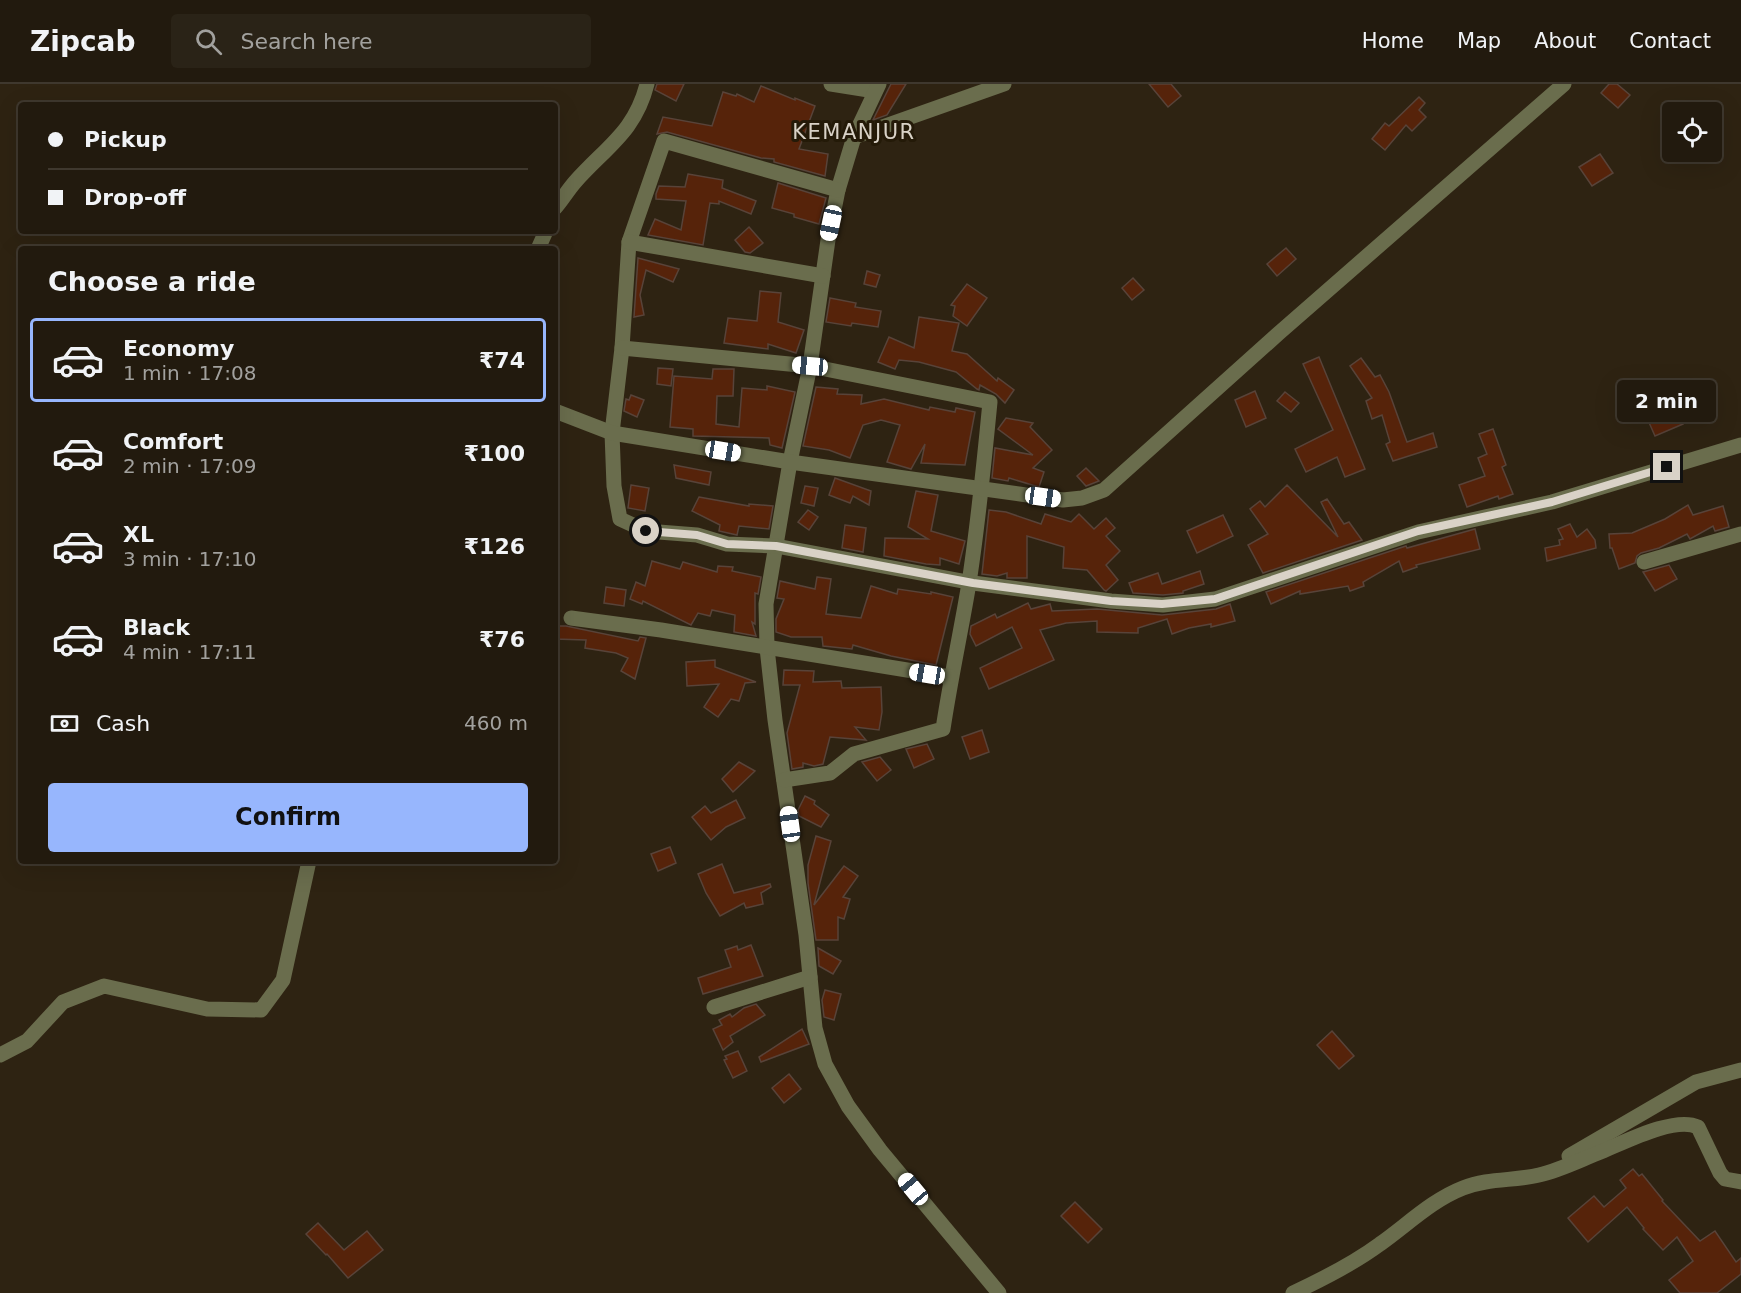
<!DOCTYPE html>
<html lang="en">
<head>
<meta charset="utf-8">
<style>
	:root { --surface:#221a0e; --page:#2a2317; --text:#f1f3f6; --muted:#a2a19e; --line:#3f382e; --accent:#97b6fd }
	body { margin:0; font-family:"DejaVu Sans",sans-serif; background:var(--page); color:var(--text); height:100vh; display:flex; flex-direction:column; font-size:22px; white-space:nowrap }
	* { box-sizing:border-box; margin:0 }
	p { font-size:20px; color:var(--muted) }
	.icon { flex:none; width:33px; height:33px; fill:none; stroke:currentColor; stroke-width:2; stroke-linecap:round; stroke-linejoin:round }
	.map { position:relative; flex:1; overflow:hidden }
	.panel { position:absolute; left:18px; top:162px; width:540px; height:618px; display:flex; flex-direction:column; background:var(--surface); border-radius:6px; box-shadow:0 6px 24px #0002,0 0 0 2px var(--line) }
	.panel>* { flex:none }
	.guide { position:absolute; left:18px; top:18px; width:540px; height:132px; border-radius:6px; box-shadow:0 6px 24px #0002,0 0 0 2px var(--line); display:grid; align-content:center; height:132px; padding:0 30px; background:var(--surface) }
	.fabs { position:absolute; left:1662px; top:18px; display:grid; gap:12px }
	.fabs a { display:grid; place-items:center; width:60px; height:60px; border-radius:6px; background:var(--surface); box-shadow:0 6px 24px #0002,0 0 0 2px var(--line); font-size:30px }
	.end { position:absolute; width:27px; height:27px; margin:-14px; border:8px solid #d9d2c7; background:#111; box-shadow:0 0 0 3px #111 }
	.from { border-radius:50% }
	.bubble { position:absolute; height:42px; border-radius:6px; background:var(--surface); box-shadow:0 6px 24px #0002,0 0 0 2px var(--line); font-size:20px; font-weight:600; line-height:42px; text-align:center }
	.car { position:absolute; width:18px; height:36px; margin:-18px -9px; border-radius:8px; box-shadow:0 0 4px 2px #0007; background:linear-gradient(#fff 24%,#345 0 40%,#fff 0 76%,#345 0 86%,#fff 0) }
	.guide b { display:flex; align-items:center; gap:21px; height:57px; font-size:22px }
	.guide b+b { border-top:2px solid var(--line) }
	.guide i { width:15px; height:15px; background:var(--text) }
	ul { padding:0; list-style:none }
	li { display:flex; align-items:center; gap:18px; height:84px; margin:0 12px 9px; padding:0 18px; border:3px solid transparent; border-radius:6px }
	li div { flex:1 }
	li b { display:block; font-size:22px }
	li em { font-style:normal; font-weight:600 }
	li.on { border-color:var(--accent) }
	li>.icon { width:54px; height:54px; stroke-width:1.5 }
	h2 { padding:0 30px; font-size:27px; line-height:72px }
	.pay { display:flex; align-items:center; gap:15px; height:66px; padding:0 30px; font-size:22px }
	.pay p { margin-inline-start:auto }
	.cta { display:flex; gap:12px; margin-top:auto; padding:12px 30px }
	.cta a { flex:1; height:69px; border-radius:6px; background:var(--accent); color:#111; font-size:24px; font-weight:600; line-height:69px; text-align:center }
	header { display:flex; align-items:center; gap:36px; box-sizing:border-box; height:84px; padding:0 30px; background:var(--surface); border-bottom:2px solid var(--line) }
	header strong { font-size:28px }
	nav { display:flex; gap:33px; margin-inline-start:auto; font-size:21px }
	.search { width:420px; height:54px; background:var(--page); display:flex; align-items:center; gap:15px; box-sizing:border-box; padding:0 21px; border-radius:6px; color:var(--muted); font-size:22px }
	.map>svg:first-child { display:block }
	.building { fill:#56230a; stroke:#584339; stroke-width:1.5 }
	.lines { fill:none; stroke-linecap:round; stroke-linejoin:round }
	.minor { stroke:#6a6d4d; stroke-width:15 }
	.route { stroke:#d9d2c7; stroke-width:8 }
	.labels { text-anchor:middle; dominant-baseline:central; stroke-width:6; stroke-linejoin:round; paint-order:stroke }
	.quarter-label { font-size:21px; letter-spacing:1.5px; fill:#d9d2c7; stroke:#241a08 }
</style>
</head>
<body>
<header>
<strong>Zipcab</strong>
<div class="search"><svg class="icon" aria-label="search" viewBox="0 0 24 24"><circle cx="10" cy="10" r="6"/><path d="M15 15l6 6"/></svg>Search here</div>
<nav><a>Home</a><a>Map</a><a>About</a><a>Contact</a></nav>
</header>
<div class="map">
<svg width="1741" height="1209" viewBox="0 0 1741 1209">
	<rect width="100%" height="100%" fill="#2e2312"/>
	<g class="building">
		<polygon points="657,0 684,0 676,17 655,6"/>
		<polygon points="891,0 906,0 887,31 873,36"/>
		<polygon points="1149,0 1171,0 1181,12 1168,23"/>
		<polygon points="1609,0 1617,0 1630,11 1618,24 1601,9"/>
		<polygon points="761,2 795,16 795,14 815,22 799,65 828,70 825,92 774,78 774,75 761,74 667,48 657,50 663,33 712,42 723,8 736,12 737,10 754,18"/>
		<polygon points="1419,13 1425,19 1419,26 1426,33 1412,47 1406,41 1385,66 1372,55 1385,39 1389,42"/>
		<polygon points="1600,70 1613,89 1592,102 1579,83"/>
		<polygon points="688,90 723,96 722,104 756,117 751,130 719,117 719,120 710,119 703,161 648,151 655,135 681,146 686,117 656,115 656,110 659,102 685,103"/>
		<polygon points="778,99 826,114 819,140 794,133 794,130 772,124"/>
		<polygon points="749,143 763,159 750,169 745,168 735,156"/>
		<polygon points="1286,164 1296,175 1277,192 1267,180"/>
		<polygon points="638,174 679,185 673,198 646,186 640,211 644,231 634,233"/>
		<polygon points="867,187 880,191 876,203 864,200"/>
		<polygon points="1133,194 1144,206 1132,216 1122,204"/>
		<polygon points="967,200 987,214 967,242 953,232 955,222 951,221"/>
		<polygon points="760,207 781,209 778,238 804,246 796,269 768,260 768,265 724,259 728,234 757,237"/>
		<polygon points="830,214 856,219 855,223 881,227 878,243 852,239 851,242 826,238"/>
		<polygon points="919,233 959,239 952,267 967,270 997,297 998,294 1014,306 1005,319 996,310 980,301 979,306 977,305 956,288 919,278 899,276 895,285 878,278 889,253 914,264"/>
		<polygon points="1319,273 1365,385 1345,393 1337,373 1306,388 1295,365 1333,346 1303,280"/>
		<polygon points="1361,274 1375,293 1380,291 1389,308 1407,358 1433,349 1437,363 1393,377 1386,360 1390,358 1382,331 1372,335 1366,317 1372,314 1350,282"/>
		<polygon points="658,284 673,285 671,302 657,300"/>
		<polygon points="713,285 734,285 733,312 717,312 716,340 739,343 742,304 767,306 767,302 795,308 782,364 770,361 769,354 693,352 693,345 670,343 674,292 712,295"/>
		<polygon points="816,303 838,305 837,310 862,311 861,320 884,315 929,326 930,323 955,328 956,324 975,328 965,381 921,379 925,360 911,385 887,378 900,341 881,336 863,341 850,374 829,366 803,362"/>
		<polygon points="1255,307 1266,334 1246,343 1235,316"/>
		<polygon points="1285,308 1299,319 1291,328 1277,317"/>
		<polygon points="631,311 644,316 637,333 624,327 626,315 629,316"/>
		<polygon points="1675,322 1683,340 1655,352 1647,334"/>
		<polygon points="1006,334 1033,339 1030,343 1052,366 1033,384 1044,388 1039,403 1009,394 1008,397 992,394 995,364 1033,371 998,345"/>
		<polygon points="1493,345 1506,381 1502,383 1513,410 1499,415 1498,412 1467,423 1459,401 1485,392 1478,374 1487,370 1479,350"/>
		<polygon points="674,381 711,388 709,401 676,394"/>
		<polygon points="1086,384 1099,397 1086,402 1077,392"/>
		<polygon points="835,394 871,407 869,421 853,412 850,419 829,411"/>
		<polygon points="631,401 649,404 645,427 628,424"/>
		<polygon points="1287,401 1338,453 1321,418 1327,415 1344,440 1349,438 1362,456 1263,489 1248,461 1268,450 1250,425 1260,417 1265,423"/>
		<polygon points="805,402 818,404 814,422 801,419"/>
		<polygon points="916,407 938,411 931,447 965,457 959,480 940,474 940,481 926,480 884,472 885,454 928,455 908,443"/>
		<polygon points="699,413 749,422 749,420 773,422 769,445 739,442 737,451 719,447 720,441 692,427"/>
		<polygon points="1688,421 1693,431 1723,422 1729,443 1715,447 1713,442 1690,455 1687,450 1659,464 1641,469 1637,472 1635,479 1619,485 1612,464 1610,464 1609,450 1632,449 1665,435"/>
		<polygon points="808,426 818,433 809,446 798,438"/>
		<polygon points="989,426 1006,428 1041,440 1045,430 1071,438 1079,430 1094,445 1106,434 1115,444 1106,452 1120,467 1106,481 1118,496 1106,507 1104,506 1087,486 1063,484 1064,463 1027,452 1027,494 1007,494 1007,489 997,492 982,490"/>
		<polygon points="1223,431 1233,452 1197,469 1187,447"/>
		<polygon points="1570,440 1577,453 1587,445 1595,456 1596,464 1547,477 1545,464 1560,461 1559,456 1563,455 1558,445"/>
		<polygon points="845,441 866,444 863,468 842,464"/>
		<polygon points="1475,445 1480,465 1416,481 1417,483 1403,488 1399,477 1363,498 1364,502 1350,507 1348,502 1300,510 1300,507 1271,520 1266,508 1406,462 1407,464"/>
		<polygon points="652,477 680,485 683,478 717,488 718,482 733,483 732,487 761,493 758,510 755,509 755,540 752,538 756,552 734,548 735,531 712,526 710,532 698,529 691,541 643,517 642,520 630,515 636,498 645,502"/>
		<polygon points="1669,481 1677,495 1655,507 1643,488"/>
		<polygon points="1200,487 1204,500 1183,507 1183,509 1163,511 1133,509 1129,499 1158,489 1162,500"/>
		<polygon points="817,493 831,495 826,530 861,534 871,502 897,510 898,505 931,510 931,508 953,513 936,581 891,572 853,561 852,565 823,562 822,553 791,553 776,548 776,535 784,515 777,514 780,497 815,505"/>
		<polygon points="606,503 626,506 624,522 604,519"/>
		<polygon points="1028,519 1031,525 1050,520 1052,527 1097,525 1162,531 1216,525 1230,520 1235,537 1211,543 1211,540 1189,544 1172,550 1167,535 1138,544 1138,549 1097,548 1097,537 1066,539 1040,546 1054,576 989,605 980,584 1022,564 1012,543 976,562 970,550 971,542 995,530 997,534"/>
		<polygon points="555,542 566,542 638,557 640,553 646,554 635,595 621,587 628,574 616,569 585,564 586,556 555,555"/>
		<polygon points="715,576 715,583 756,598 745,599 739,617 731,615 718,633 704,623 719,600 687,602 686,578"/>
		<polygon points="784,586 814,587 813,598 841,597 842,604 881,603 882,628 879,646 855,643 866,656 830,653 823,680 814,682 803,679 803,683 792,685 787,649 800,601 783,601"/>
		<polygon points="982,646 989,668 970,675 962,653"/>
		<polygon points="927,660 934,675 914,684 906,665"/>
		<polygon points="880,673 891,686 877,697 862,678"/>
		<polygon points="739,678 755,687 733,708 722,695"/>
		<polygon points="805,712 815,717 814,720 829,731 821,743 799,732 798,726"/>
		<polygon points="736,716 745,734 726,743 711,756 692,733 705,722 711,729"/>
		<polygon points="816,752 831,757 814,821 844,782 858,792 843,813 850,815 844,835 838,833 838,856 816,856 808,799 808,781"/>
		<polygon points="670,763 676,779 658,787 651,770"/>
		<polygon points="722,780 734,809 770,800 771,803 761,809 763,820 746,824 744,819 720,832 706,809 698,790"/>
		<polygon points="751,861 763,892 703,910 698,894 731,883 725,866 737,862 738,866"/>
		<polygon points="818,864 841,877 833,890 819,882"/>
		<polygon points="825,906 841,910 834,936 824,933 822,916"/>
		<polygon points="756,920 765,931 730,952 733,958 723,966 713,945 722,941 719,936 730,930 732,933 744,924"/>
		<polygon points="802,945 809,960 761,978 759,973"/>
		<polygon points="1332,947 1354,972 1339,985 1317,961"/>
		<polygon points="738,967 747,987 733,994 724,976 727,975 725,972"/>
		<polygon points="789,990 801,1005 784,1019 772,1004"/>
		<polygon points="1633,1085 1639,1092 1642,1090 1663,1116 1662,1117 1700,1157 1715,1147 1736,1178 1741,1174 1741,1190 1717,1209 1680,1209 1669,1196 1693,1177 1677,1153 1663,1166 1643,1145 1644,1144 1627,1123 1588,1158 1568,1134 1594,1112 1604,1123 1626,1104 1620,1096"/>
		<polygon points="1075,1118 1102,1145 1088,1159 1061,1132"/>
		<polygon points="318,1139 344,1166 367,1147 383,1166 348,1194 327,1170 326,1171 306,1150"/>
	</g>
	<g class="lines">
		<g class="minor">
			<polyline points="831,0 875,7"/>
			<polyline points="879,0 854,53 838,106 828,156 810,282 790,378 766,520 767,564 775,636 806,851 815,944 825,980 848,1022 880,1066 999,1209"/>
			<polyline points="854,53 1004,0"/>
			<polyline points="838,106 664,57 629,158 622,264 612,349 614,402 620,435 646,447 697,451 727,460 776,462 973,499 1111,517 1163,521 1215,515 1418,448 1552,418 1741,361"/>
			<path d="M 555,124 C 562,116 568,106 575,98 C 606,63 635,48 647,0"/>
			<polyline points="629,158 823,192"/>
			<polyline points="538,165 546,147"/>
			<path d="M 622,264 L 810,282 L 990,318 C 984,380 978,443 968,505 C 960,552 950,598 943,645 L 854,670 L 830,689 L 784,696"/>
			<polyline points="555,327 612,349 790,378 1063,416 1082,414 1104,406 1279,249 1564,0"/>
			<polyline points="1644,478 1741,450"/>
			<polyline points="571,534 661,546 950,593"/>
			<polyline points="714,923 810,893"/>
			<polyline points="0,971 27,957 63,918 104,902 207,925 261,926 283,896 309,777"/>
			<polyline points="1569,1072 1696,998 1741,986"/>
			<path d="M 1293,1209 C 1323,1195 1353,1180 1380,1160 C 1407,1141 1432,1116 1463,1104 C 1488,1094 1514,1097 1539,1091 C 1561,1086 1582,1075 1603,1067 C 1625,1058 1675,1032 1698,1043 L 1720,1089 L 1725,1095 L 1741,1098"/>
		</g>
	</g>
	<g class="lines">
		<polyline class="route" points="646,447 697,451 727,460 776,462 973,499 1111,517 1162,520 1215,515 1418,447 1552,418 1667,383"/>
	</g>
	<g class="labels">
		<g class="quarter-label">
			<text x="854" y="48">KEMANJUR</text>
		</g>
	</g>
</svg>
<div class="fabs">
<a><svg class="icon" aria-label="locate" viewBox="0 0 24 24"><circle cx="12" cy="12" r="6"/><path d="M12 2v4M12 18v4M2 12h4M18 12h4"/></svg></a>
</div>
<i class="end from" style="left:646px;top:447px"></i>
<i class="end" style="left:1667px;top:383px"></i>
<div class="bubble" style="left:1617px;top:296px;width:99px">2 min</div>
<i class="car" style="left:831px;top:139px;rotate:192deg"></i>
<i class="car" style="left:810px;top:282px;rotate:275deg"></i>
<i class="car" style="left:723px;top:367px;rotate:99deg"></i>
<i class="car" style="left:1043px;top:413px;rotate:98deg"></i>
<i class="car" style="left:927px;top:590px;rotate:279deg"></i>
<i class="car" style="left:790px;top:740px;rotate:352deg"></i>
<i class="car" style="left:913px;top:1105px;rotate:320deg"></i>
<div class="guide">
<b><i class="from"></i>Pickup</b>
<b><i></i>Drop-off</b>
</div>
<section class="panel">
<h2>Choose a ride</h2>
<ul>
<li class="on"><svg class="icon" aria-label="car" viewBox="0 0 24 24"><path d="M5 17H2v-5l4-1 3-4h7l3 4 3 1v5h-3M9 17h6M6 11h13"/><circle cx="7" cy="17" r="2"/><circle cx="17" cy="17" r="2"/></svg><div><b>Economy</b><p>1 min · 17:08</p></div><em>₹74</em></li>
<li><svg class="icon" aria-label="car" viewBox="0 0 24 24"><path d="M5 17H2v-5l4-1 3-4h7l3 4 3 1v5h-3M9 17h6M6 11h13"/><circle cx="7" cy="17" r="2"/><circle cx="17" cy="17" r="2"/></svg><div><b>Comfort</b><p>2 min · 17:09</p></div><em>₹100</em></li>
<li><svg class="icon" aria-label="car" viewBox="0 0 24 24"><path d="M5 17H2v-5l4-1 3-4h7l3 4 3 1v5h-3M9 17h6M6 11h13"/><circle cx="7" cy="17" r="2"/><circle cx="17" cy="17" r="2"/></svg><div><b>XL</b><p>3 min · 17:10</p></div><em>₹126</em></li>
<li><svg class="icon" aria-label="car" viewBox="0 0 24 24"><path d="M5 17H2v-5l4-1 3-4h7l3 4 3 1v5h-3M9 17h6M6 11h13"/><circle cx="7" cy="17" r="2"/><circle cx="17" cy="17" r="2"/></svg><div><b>Black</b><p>4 min · 17:11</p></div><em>₹76</em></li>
</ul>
<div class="pay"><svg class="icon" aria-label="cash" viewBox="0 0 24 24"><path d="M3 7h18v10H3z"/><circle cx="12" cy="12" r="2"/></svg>Cash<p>460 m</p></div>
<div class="cta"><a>Confirm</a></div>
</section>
</div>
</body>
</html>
